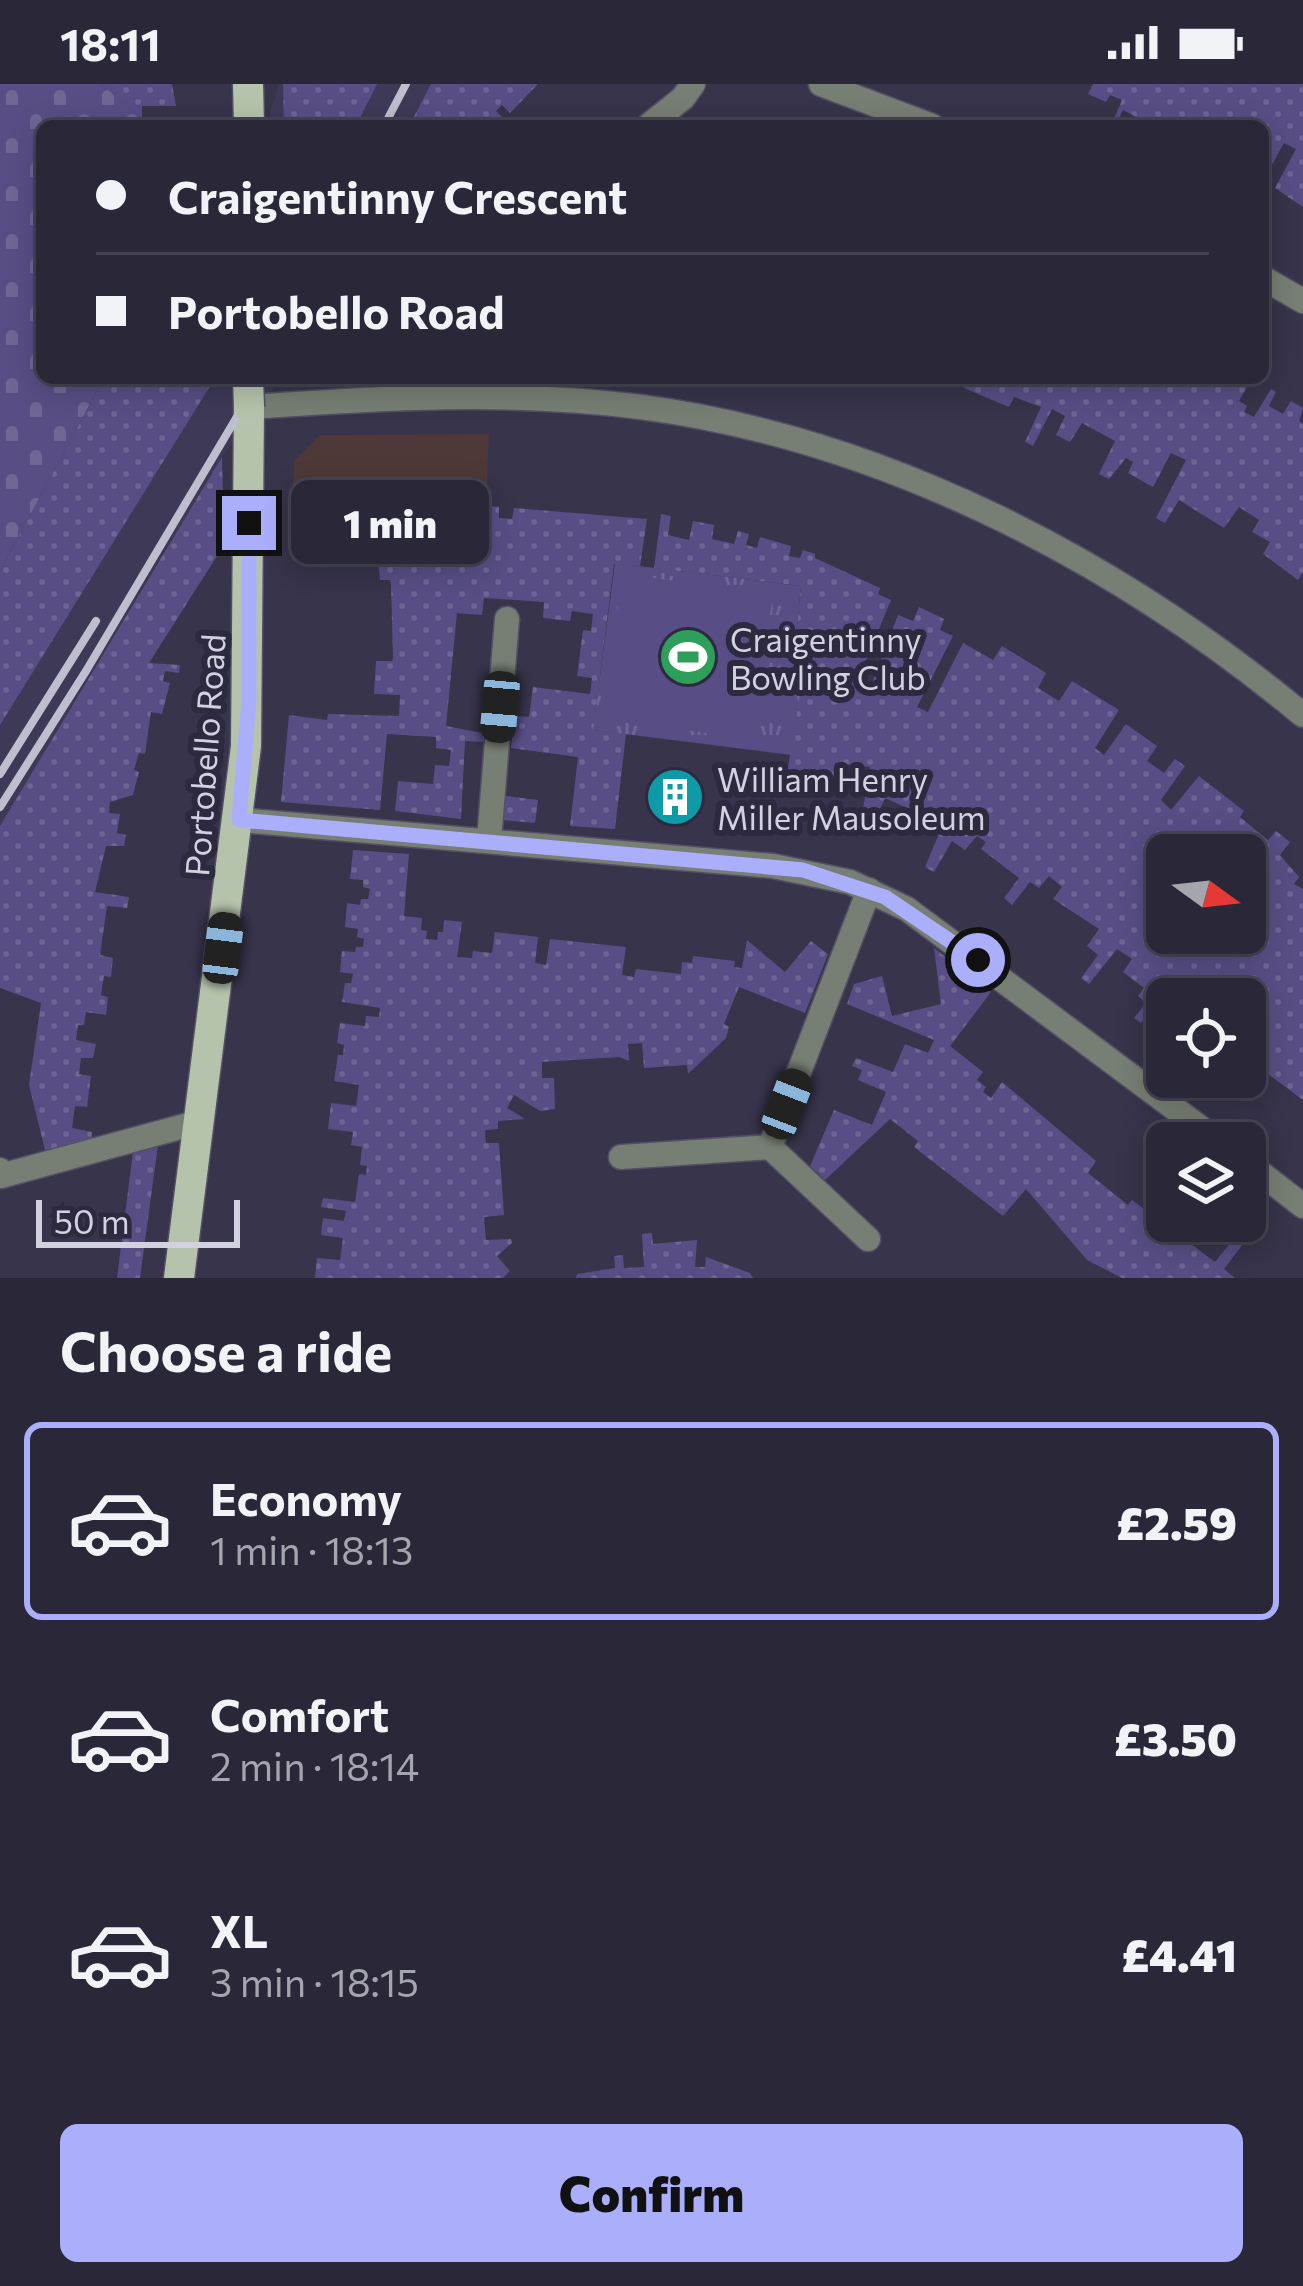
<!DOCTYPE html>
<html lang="en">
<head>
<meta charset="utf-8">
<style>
	:root { --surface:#292738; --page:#353343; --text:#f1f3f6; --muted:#a5a5ae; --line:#454453; --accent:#abaffb }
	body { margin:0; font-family:Commissioner,sans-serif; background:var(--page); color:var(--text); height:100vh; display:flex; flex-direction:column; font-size:45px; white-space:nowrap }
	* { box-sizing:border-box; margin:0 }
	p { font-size:39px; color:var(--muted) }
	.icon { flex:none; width:66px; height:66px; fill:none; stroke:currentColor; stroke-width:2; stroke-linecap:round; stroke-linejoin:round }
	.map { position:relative; height:1194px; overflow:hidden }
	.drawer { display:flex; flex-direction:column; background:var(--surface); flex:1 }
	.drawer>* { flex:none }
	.top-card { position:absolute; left:36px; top:36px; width:1233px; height:264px; border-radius:18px; box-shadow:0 6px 30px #0003,0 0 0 3px var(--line); display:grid; align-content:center; height:264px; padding:0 60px; background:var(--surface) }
	.needle { width:78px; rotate:105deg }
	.buttons { position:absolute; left:1146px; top:750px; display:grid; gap:24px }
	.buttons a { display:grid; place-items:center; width:120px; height:120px; border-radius:18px; background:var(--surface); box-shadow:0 6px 30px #0003,0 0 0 3px var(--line); font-size:60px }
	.scale { position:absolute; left:36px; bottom:30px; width:204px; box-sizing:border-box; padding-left:12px; border:6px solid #d2d1e0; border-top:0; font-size:33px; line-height:42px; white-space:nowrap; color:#d2d1e0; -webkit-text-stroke:9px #2d2a40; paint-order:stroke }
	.end { position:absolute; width:54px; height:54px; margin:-27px; border:15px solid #abaffb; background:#111; box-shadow:0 0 0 6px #111 }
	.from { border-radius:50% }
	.bubble { position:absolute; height:84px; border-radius:18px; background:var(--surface); box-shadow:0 6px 30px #0003,0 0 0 3px var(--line); font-size:39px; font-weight:800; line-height:84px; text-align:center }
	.car { position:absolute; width:36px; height:72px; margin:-36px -18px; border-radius:15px; box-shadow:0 0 9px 3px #0007; background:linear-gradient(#222 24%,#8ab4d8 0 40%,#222 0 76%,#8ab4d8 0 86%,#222 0) }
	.top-card b { display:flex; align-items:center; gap:42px; height:114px; font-size:45px }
	.top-card b+b { border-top:3px solid var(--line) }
	.top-card i { width:30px; height:30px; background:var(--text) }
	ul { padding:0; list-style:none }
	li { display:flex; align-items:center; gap:36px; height:198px; margin:0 24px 18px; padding:0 36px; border:6px solid transparent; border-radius:18px }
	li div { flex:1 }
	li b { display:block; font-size:45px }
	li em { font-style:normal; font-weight:800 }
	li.on { border-color:var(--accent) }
	li>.icon { width:108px; height:108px; stroke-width:1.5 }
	h2 { padding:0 60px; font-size:54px; line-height:144px }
	.primary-button { display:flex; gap:24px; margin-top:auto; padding:24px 60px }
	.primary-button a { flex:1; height:138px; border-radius:18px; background:var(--accent); color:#111; font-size:48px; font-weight:800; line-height:138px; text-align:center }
	.status { display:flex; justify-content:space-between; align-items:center; height:84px; padding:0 60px; background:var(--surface); direction:ltr }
	.status svg { height:33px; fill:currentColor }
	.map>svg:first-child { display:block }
	.commercial { fill:#4e3938 }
	.built { fill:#3d3957 }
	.grass { fill:url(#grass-dots); fill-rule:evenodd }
	.cemetery { fill:url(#cemetery-stones) }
	.park { fill:url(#park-tufts) }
	.pitch { fill:#584e85 }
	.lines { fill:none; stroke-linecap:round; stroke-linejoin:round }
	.minor-casing { stroke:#535066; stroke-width:27 }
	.primary-casing { stroke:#535066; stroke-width:33 }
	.minor { stroke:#777e73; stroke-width:24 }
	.primary { stroke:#b5c3ac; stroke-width:30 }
	.rail { stroke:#bfbece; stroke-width:8 }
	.primary-bridge-casing { stroke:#535066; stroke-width:33; stroke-linecap:butt }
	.primary-bridge { stroke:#b5c3ac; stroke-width:30 }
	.route { stroke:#abaffb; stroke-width:15 }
	.labels { text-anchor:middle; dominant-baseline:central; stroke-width:12; stroke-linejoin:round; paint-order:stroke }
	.poi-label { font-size:33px; fill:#d2d1e0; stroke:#2d2a40; text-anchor:start }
	.street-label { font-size:33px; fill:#d2d1e0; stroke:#2d2a40 }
</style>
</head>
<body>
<div class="status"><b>18:11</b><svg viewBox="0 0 49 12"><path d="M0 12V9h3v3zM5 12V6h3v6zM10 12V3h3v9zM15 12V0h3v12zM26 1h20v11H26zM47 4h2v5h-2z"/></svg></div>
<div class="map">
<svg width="1303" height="1194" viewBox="0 0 1303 1194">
	<defs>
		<pattern id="grass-dots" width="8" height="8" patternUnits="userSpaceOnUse" patternTransform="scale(3)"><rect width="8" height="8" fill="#584e85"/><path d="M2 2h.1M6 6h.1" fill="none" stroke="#6f6696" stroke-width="1.8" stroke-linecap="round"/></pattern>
		<pattern id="cemetery-stones" width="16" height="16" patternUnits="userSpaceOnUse" patternTransform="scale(3)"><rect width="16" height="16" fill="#584e85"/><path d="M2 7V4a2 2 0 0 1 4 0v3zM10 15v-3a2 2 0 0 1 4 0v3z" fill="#6f6696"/></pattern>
		<pattern id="park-tufts" width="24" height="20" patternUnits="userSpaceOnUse" patternTransform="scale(3)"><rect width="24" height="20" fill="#584e85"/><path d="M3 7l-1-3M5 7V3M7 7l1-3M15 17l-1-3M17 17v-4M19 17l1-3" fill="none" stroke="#6f6696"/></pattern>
	</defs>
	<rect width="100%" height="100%" fill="#37344b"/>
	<polygon class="commercial" points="489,350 486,418 293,416 294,377 320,351"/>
	<g class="built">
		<polygon points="279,0 484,0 462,42 266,42"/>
		<polygon points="104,294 281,294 222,373 224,461 86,677 0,803 0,487"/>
	</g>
	<g class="grass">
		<polygon points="101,0 172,0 176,22 142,22 142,34"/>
		<polygon points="283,0 377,0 356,42 284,42"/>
		<polygon points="431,0 538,0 510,29 502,21 496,27 511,42 409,42"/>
		<polygon points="1093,0 1303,0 1303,123 1275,104 1296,65 1284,59 1263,97 1263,42 1153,42 1123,26 1115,42 1111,42 1122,16 1110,11 1106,18 1088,10"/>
		<polygon points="104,294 215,294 0,641 0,487"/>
		<polygon points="967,294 1178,294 1184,297 1186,294 1227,294 1238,300 1242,294 1252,294 1239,317 1247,322 1244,328 1254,333 1271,305 1276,308 1269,322 1283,330 1291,317 1303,324 1299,337 1303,340 1303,488 1298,496 1263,470 1270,458 1252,448 1259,436 1239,423 1224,444 1179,416 1165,439 1156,434 1186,376 1171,369 1153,403 1128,389 1133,378 1126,374 1109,395 1099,390 1115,357 1082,339 1070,358 1056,351 1065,332 1052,325 1033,362 1025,358 1041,323 1014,313 1009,323 964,304"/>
		<polygon points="222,373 224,461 149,579 180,581 179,589 165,587 163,597 170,599 162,630 151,628 145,670 139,669 134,686 139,688 133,711 110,718 109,729 120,730 117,749 126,751 124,762 106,762 95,808 129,813 127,824 107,822 100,871 113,874 111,893 104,892 101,911 108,913 106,931 86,928 84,941 78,941 76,956 96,960 93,974 81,974 79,990 91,992 87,1023 75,1022 72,1044 92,1048 91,1059 46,1070 29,1001 41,919 0,904 0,742"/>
		<polygon points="372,417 486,418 486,422 499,423 499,434 512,435 514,424 647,435 640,482 614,480 594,641 594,646 626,650 615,745 570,742 578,673 511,664 515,632 529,633 533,603 590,610 592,594 577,592 583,546 591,547 593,530 572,527 570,537 543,534 544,518 484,514 482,531 457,529 446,642 487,650 487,658 465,657 461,735 395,727 398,697 433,700 435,681 449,682 451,666 436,664 436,653 387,650 380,726 281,718 289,631 327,636 328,630 399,632 400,611 374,610 376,577 392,577 393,574 391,501 390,496 380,496 376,456 388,455 386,428 373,428"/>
		<path d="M 661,430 L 671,432 L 668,451 L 689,456 L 693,437 L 714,441 L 712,455 L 734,460 L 738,447 L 749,450 L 746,461 L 757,464 L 760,453 L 791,462 L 789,472 L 800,474 L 803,466 L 815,470 L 815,474 L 880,504 L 878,510 L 891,516 L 859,593 L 872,599 L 898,531 L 913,537 L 919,523 L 944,535 L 940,546 L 953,552 L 917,623 L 928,628 L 963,559 L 993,576 L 1002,562 L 1046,589 L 1038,604 L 1059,617 L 1072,597 L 1119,626 L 1095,664 L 1104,671 L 1126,640 L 1157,662 L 1147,677 L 1164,689 L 1175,675 L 1185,682 L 1161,716 L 1171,726 L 1199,692 L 1244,727 L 1240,733 L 1268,756 L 1276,747 L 1290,758 L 1280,771 L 1299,793 L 1294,800 L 1303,805 L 1303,1016 L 1245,973 L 1245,915 L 1183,915 L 1169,904 L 1141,939 L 1134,934 L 1146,919 L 1138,912 L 1144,904 L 1123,888 L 1132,875 L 1117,865 L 1089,900 L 1081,894 L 1098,871 L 1087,862 L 1099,845 L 1053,815 L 1062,803 L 1049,792 L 1039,804 L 1030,798 L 1012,821 L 1004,814 L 1019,794 L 981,765 L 986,758 L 977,752 L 965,766 L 952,757 L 934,788 L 925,783 L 943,740 L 885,714 L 875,736 L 862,731 L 870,683 L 835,679 L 832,710 L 785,704 L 806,567 L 795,560 L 801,502 L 654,484 ZM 1167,771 L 1245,771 L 1245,849 L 1167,849 Z"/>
		<polygon points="505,712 538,716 535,739 502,736"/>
		<polygon points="353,766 409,770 404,832 422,834 421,846 427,847 426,855 437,856 438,848 443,848 444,836 462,838 457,873 472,874 473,867 492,869 495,848 538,853 535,879 546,881 550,855 626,863 622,891 634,893 636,885 681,890 682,878 692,879 693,872 735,877 734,883 742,884 747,856 785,888 811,857 828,870 805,929 739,903 724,940 729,943 726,954 688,990 687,981 644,984 642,959 628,960 629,977 619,973 542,978 542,994 554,994 555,1025 540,1027 514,1011 507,1024 525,1035 498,1037 498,1045 485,1046 486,1059 499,1059 504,1131 484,1133 486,1156 511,1155 512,1159 497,1172 510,1187 503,1194 315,1194 317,1174 340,1176 343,1154 321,1151 323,1134 344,1137 346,1127 321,1123 323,1114 355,1118 359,1090 366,1091 367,1082 360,1081 362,1063 351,1061 353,1048 328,1045 331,1019 356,1022 359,1001 334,997 338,971 343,971 344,961 337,959 340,939 365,942 366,932 379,933 380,924 342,918 345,899 351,899 353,890 340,888 342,867 355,868 356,863 363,863 364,855 357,853 358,845 345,843 347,819 360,821 361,815 368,815 370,805 363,803 363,796 350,795"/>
		<polygon points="934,864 991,908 950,962 983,988 977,996 986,1003 983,1008 991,1014 1002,998 1096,1077 1088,1089 1128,1121 1132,1116 1215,1178 1235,1153 1243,1160 1224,1185 1235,1194 1122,1194 1087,1176 1026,1105 1003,1132 914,1063 918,1057 890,1035 825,1096 810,1082 834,1026 872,1041 886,1008 858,996 862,986 852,982 856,974 893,988 905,960 928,969 934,956 847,920 854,900 882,892 892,932 941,920"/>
		<polygon points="158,1061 140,1194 117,1194 133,1068"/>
		<polygon points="652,1149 653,1160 697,1156 695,1183 705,1183 706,1173 750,1189 753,1194 576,1194 577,1190 615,1184 614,1172 623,1171 624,1184 644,1183 642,1150"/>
	</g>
	<polygon class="cemetery" points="0,0 101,0 152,42 42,42 42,294 104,294 0,487"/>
	<polygon class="park" points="615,479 801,502 795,560 806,566 791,671 593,646"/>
	<polygon class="pitch" points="622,490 773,509 754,655 604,636"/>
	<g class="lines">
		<defs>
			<g id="minor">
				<polyline points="821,0 932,42"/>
				<polyline points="648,42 683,14 693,0"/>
				<polyline points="1263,194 1303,217"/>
				<path d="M 249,323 C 379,314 510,306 641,323 C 883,355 1116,476 1303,631"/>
				<polyline points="240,736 773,782 850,798 907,825 1221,1059"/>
				<polyline points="489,756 507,535"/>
				<polyline points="770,1063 869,806"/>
				<polyline points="621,1073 770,1063 868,1155"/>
				<polyline points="1245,1077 1303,1122"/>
				<polyline points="0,1086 1,1092 199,1038"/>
			</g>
			<g id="primary">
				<polyline points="248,0 249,42"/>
				<polyline points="179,1194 246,662 249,323"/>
			</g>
		</defs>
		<use href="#minor" class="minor-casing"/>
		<use href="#primary" class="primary-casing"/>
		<use href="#minor" class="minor"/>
		<use href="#primary" class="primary"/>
		<g class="rail">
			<polyline points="384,42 406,0"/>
			<polyline points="0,690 96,537"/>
			<polyline points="0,723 86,587 260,294"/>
		</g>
		<defs>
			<polyline id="primary-bridge" points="248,294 249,323"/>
		</defs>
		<use href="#primary-bridge" class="primary-bridge-casing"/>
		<use href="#primary-bridge" class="primary-bridge"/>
	</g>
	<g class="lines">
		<polyline class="route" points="249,439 249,616 239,736 803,786 885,813 978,876"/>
	</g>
	<defs>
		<symbol id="stadium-disc" viewBox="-11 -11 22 22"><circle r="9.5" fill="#2e9e5b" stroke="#2d2a40"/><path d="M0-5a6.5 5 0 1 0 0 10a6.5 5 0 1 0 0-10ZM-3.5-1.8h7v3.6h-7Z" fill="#fff"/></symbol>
		<symbol id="building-disc" viewBox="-11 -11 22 22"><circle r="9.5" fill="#0f9aa8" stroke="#2d2a40"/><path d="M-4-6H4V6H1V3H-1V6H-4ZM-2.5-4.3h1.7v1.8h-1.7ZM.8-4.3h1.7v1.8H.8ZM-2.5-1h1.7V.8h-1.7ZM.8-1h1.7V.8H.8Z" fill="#fff"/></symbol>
	</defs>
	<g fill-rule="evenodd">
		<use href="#stadium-disc" x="655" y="540" width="66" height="66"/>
		<use href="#building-disc" x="642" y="680" width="66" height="66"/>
	</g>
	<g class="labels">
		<g class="poi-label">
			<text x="730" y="554">Craigentinny<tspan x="730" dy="38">Bowling Club</tspan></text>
			<text x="717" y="694">William Henry<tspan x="717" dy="38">Miller Mausoleum</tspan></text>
		</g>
		<g class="street-label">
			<text transform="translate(204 671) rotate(-86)">Portobello Road</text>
		</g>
	</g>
</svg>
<div class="buttons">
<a><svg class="needle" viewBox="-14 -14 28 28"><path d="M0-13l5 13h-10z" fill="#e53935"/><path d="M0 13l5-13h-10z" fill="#a5a5ae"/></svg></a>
<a><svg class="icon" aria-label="locate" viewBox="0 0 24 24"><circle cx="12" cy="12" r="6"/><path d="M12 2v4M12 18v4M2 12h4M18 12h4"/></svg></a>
<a><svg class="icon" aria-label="layers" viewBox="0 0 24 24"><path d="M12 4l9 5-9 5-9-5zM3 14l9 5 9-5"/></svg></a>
</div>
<div class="scale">50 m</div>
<i class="end from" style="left:978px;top:876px"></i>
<i class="end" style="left:249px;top:439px"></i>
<div class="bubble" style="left:291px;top:396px;width:198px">1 min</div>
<i class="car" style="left:500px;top:623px;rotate:185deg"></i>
<i class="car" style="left:223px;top:864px;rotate:7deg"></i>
<i class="car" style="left:787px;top:1020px;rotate:21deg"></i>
<div class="top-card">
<b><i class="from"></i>Craigentinny Crescent</b>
<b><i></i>Portobello Road</b>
</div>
</div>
<section class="drawer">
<h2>Choose a ride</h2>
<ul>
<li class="on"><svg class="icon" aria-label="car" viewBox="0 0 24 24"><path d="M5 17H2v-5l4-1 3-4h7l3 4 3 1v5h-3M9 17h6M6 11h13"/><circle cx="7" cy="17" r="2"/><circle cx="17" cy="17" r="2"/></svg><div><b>Economy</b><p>1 min · 18:13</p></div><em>£2.59</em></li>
<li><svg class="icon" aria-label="car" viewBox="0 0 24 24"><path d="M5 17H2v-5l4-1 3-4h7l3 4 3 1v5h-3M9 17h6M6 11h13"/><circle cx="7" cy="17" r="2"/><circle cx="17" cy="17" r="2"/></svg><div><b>Comfort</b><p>2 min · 18:14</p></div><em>£3.50</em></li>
<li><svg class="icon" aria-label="car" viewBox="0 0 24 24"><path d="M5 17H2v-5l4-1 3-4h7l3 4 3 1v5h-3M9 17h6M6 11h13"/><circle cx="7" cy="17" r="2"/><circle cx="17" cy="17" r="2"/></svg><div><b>XL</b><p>3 min · 18:15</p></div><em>£4.41</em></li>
</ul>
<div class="primary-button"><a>Confirm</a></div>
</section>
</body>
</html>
